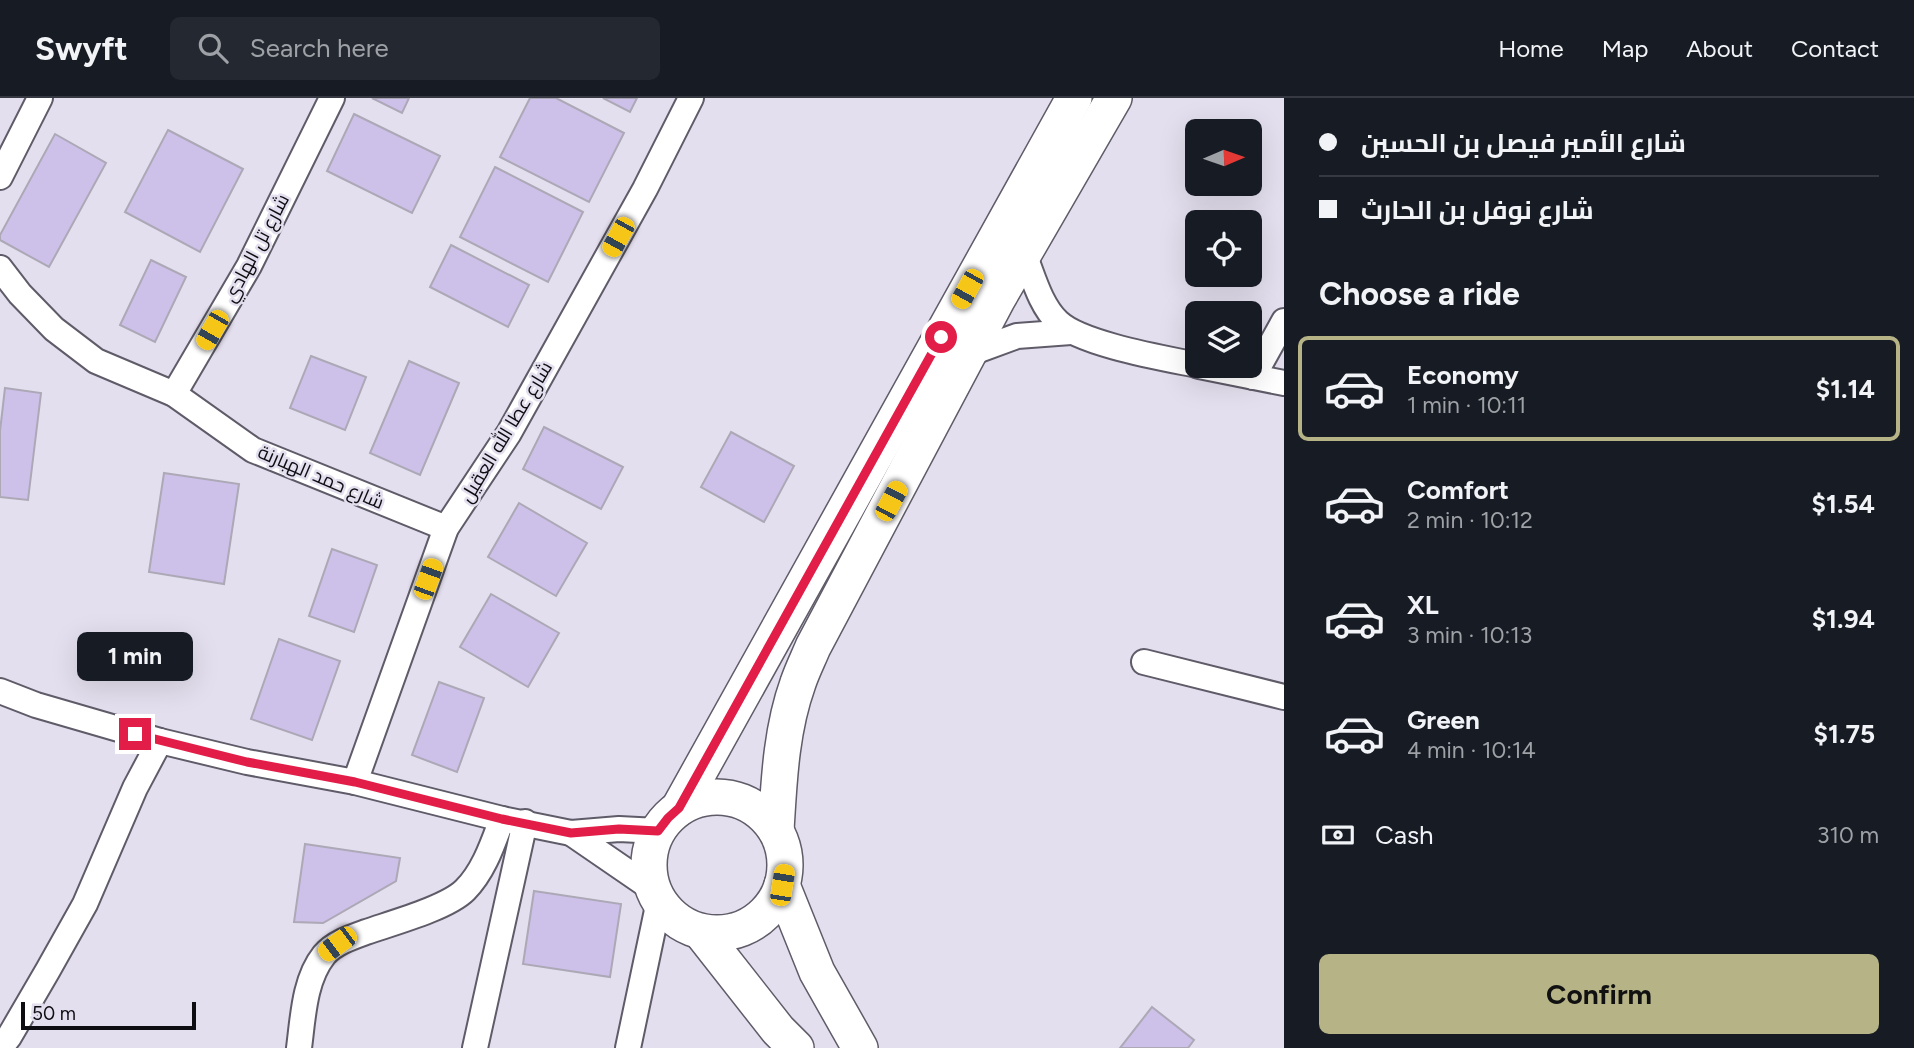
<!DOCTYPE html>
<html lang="en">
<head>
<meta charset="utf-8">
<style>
	:root { --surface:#171b24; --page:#242831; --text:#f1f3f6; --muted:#9ea1a6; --line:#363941; --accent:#b6b487 }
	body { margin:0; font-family:Figtree,Cairo,sans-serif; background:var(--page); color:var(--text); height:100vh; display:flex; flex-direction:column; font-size:26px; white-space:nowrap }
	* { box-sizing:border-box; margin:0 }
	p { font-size:23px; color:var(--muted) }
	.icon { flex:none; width:38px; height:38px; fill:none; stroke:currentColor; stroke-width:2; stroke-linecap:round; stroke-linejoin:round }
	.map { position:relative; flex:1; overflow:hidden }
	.details { display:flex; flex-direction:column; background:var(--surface); width:630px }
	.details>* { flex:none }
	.banner { display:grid; align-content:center; height:154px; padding:0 35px; background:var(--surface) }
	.needle { width:46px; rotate:88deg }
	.tools { position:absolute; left:1185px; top:21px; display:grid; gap:14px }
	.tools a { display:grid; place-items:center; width:77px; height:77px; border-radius:10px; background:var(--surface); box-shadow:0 7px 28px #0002; font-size:35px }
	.scale { position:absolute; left:21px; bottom:18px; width:175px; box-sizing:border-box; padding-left:7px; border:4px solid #0e0d12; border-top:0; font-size:19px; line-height:24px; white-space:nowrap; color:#0e0d12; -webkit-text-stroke:5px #e4dfee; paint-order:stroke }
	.end { position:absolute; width:32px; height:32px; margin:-16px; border:9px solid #e11d48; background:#fff; box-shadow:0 0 0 4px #fff }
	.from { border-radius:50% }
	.bubble { position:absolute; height:49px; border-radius:10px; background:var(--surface); box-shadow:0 7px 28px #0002; font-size:23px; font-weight:700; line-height:49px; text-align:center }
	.car { position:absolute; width:21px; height:42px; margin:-21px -10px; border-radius:9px; box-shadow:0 0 5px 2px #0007; background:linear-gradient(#f5c518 24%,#345 0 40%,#f5c518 0 76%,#345 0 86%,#f5c518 0) }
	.banner b { display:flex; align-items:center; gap:24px; height:66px; font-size:26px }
	.banner b+b { border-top:2px solid var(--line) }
	.banner i { width:18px; height:18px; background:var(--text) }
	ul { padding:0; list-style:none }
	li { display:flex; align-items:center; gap:21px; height:105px; margin:0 14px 10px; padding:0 21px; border:4px solid transparent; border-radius:10px }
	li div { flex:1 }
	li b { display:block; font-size:26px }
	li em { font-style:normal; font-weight:700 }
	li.on { border-color:var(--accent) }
	li>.icon { width:63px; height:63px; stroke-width:1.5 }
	h2 { padding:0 35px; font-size:32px; line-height:84px }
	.pay { display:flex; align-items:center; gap:18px; height:77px; padding:0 35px; font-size:26px }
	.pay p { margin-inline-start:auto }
	.button { display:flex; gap:14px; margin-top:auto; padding:14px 35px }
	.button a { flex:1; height:80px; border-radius:10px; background:var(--accent); color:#111; font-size:28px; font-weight:700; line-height:80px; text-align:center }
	header { display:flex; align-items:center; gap:42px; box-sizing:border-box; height:98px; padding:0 35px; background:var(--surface); border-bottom:2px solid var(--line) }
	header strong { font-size:33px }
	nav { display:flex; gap:38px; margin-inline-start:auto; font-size:24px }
	.search { width:490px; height:63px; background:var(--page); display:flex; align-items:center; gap:18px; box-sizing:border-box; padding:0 24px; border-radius:10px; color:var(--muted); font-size:26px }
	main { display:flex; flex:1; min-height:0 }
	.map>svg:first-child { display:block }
	.building { fill:#cdc0e9; stroke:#aca8b6; stroke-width:2 }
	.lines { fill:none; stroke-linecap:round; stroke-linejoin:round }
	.street-casing { stroke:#5f5b68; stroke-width:28 }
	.secondary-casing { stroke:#5f5b68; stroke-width:38 }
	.street { stroke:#fff; stroke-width:24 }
	.secondary { stroke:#fff; stroke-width:35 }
	.route { stroke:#e11d48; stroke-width:9 }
	.labels { text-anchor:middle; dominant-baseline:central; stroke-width:5; stroke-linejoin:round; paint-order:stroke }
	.street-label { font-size:19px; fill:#0e0d12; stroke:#e4dfee }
</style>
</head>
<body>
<header>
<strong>Swyft</strong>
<div class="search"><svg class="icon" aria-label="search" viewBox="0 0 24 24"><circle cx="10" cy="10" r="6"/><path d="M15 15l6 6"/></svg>Search here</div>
<nav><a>Home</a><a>Map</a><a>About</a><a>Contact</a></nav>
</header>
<main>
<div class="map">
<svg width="1284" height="950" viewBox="0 0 1284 950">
	<rect width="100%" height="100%" fill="#e4dfee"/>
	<g class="building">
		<polygon points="372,0 409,0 402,15"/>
		<polygon points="530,0 556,0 624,35 589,104 500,59"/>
		<polygon points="603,0 637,0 630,14"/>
		<polygon points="354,16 440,58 412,115 327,73"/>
		<polygon points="168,32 243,71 200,154 125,114"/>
		<polygon points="55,36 106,65 49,169 0,142 0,137"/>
		<polygon points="495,69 583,114 548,184 460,139"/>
		<polygon points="451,147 529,187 508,229 430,189"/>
		<polygon points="151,162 186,179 155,244 120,227"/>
		<polygon points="311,258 366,279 345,332 290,310"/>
		<polygon points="409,263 459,285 420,377 370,355"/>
		<polygon points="5,290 41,295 28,402 0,399 0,333"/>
		<polygon points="544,329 623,369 601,411 523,371"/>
		<polygon points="731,334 794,368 764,424 701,389"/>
		<polygon points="164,375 239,386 224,486 149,474"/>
		<polygon points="519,405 587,445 556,498 488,459"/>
		<polygon points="332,451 377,467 354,534 309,518"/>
		<polygon points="491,496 559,535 528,589 460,549"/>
		<polygon points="279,541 340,563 312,642 251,621"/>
		<polygon points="439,584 484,600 457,674 412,657"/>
		<polygon points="305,746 400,760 396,783 323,825 294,824"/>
		<polygon points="534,793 621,806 610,879 523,866"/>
		<polygon points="1152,909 1194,942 1188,950 1120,950"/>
	</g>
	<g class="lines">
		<defs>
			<g id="street">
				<polyline points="0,79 40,0"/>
				<path d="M 1024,156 C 1033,178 1040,207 1058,224 C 1081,246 1163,260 1197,267"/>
				<polyline points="0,170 20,196 54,231 96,263 174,296 253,352 446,430"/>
				<polyline points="968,256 1017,238 1071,234"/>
				<polyline points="1199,268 1284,285"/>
				<polyline points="1253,279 1284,223"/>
				<polyline points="174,296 249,168 332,0"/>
				<polyline points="1144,564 1284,599"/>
				<polyline points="0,593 36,607 160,643 247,664 355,684 502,721 571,735 619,731 658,733"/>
				<polyline points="355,684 446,430 509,335 645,91 691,0"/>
				<polyline points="571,735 654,792"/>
				<polyline points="0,950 9,939 48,872 85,806 135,690 160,643"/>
				<path d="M 299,950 C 303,920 304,882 324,857 C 334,845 352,839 366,834 C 392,825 447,810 465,792 C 484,773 493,745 502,721"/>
				<polyline points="475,950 525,724"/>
				<polyline points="628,950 659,803"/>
			</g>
			<g id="secondary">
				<circle cx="717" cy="767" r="68"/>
				<polyline points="679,710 1074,0"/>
				<path d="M 776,732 C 779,683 781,632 798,585 C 802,573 808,561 813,549 L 997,202 L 1114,0"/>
				<polyline points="782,787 817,874 860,950"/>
				<polyline points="701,834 778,932 796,950"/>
			</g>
		</defs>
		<use href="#street" class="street-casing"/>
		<use href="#secondary" class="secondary-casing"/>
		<use href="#street" class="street"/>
		<use href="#secondary" class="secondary"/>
	</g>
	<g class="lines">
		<polyline class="route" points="135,636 247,664 355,684 502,721 571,735 619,731 658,733 668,720 679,710 941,239"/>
	</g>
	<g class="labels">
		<g class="street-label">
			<text transform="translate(256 150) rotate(-62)">شارع تل الهادي</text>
			<text transform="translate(506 334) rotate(-59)">شارع عطا الله العقيل</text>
			<text transform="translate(321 379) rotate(23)">شارع حمد الهبارنة</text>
		</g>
	</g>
</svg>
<div class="tools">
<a><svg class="needle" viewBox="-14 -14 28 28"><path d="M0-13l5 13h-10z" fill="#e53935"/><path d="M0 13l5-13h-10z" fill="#9ea1a6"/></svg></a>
<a><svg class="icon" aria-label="locate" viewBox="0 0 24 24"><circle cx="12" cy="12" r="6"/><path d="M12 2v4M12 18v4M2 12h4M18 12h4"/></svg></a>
<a><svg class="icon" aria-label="layers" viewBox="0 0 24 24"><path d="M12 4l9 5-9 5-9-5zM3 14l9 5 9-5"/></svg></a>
</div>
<div class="scale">50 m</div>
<i class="end from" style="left:941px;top:239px"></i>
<i class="end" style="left:135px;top:636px"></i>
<div class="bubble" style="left:77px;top:534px;width:116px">1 min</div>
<i class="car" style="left:618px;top:139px;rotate:209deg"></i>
<i class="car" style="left:967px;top:191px;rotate:209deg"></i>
<i class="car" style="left:212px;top:232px;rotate:210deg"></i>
<i class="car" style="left:891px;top:403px;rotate:28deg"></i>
<i class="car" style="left:428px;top:481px;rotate:20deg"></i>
<i class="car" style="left:782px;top:787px;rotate:9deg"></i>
<i class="car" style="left:337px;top:846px;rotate:233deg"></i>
</div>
<section class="details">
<div class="banner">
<b><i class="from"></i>شارع الأمير فيصل بن الحسين</b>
<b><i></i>شارع نوفل بن الحارث</b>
</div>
<h2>Choose a ride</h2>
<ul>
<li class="on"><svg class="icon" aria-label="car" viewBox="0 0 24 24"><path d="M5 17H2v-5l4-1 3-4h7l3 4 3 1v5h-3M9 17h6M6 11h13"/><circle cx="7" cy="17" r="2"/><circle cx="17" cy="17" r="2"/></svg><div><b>Economy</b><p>1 min · 10:11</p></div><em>$1.14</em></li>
<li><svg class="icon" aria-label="car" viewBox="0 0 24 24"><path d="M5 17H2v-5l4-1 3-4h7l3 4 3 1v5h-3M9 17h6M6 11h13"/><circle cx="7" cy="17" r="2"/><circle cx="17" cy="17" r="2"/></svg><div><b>Comfort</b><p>2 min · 10:12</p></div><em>$1.54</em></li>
<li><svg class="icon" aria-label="car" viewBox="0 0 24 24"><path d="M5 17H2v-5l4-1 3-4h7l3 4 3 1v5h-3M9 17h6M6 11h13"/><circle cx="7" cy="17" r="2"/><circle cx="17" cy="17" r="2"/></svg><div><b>XL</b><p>3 min · 10:13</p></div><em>$1.94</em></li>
<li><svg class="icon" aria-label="car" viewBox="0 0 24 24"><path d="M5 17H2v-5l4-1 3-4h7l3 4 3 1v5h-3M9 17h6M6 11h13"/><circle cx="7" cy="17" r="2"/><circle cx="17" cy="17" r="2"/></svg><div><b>Green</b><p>4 min · 10:14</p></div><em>$1.75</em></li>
</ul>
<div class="pay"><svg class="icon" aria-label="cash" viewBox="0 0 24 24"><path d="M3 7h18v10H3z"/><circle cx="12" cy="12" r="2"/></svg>Cash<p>310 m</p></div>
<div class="button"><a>Confirm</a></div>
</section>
</main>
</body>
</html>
